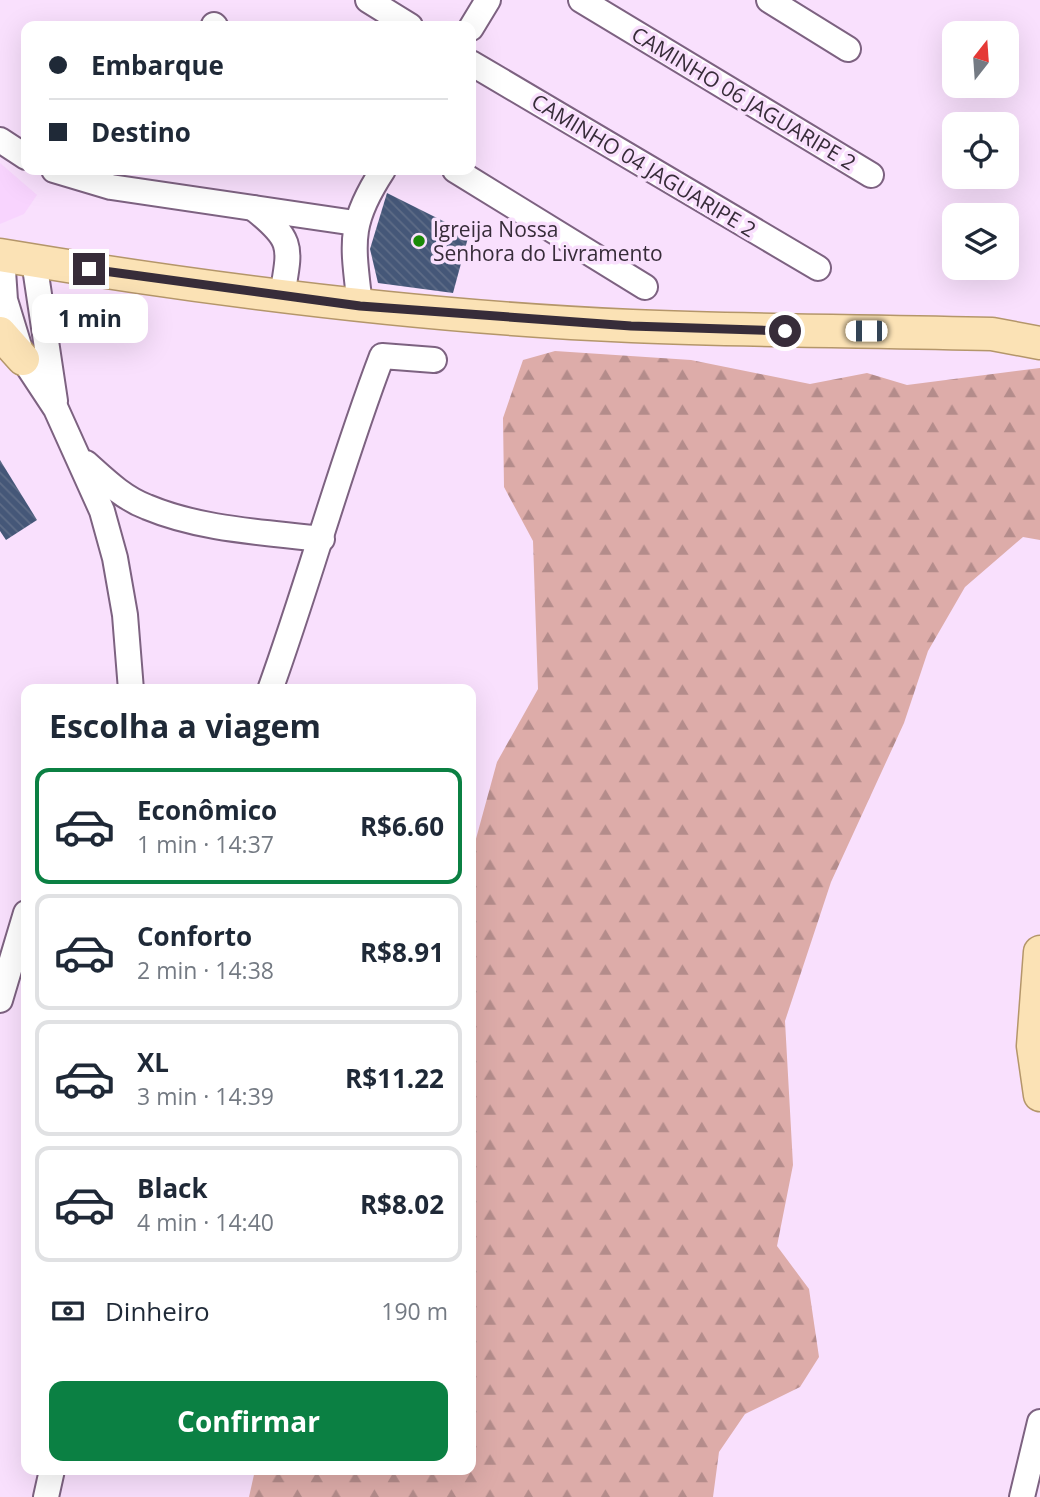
<!DOCTYPE html>
<html lang="pt">
<head>
<meta charset="utf-8">
<style>
	:root { --surface:#fff; --page:#f2f2f3; --text:#1f2937; --muted:#747a83; --line:#e0e1e3; --accent:#0b8043 }
	body { margin:0; font-family:"Open Sans",sans-serif; background:var(--page); color:var(--text); height:100vh; display:flex; flex-direction:column; font-size:26px; white-space:nowrap }
	* { box-sizing:border-box; margin:0 }
	p { font-size:23px; color:var(--muted) }
	.icon { flex:none; width:38px; height:38px; fill:none; stroke:currentColor; stroke-width:2; stroke-linecap:round; stroke-linejoin:round }
	.map { position:relative; flex:1; overflow:hidden }
	.side { position:absolute; left:21px; top:684px; width:455px; height:791px; display:flex; flex-direction:column; background:var(--surface); border-radius:14px; box-shadow:0 7px 28px #0002 }
	.side>* { flex:none }
	.banner { position:absolute; left:21px; top:21px; width:455px; height:154px; border-radius:14px; box-shadow:0 7px 28px #0002; display:grid; align-content:center; height:154px; padding:0 28px; background:var(--surface) }
	.needle { width:46px; rotate:17deg }
	.tools { position:absolute; left:942px; top:21px; display:grid; gap:14px }
	.tools a { display:grid; place-items:center; width:77px; height:77px; border-radius:14px; background:var(--surface); box-shadow:0 7px 28px #0002; font-size:35px }
	.end { position:absolute; width:32px; height:32px; margin:-16px; border:9px solid #372c39; background:#fff; box-shadow:0 0 0 4px #fff }
	.from { border-radius:50% }
	.bubble { position:absolute; height:49px; border-radius:14px; background:var(--surface); box-shadow:0 7px 28px #0002; font-size:23px; font-weight:700; line-height:49px; text-align:center }
	.car { position:absolute; width:21px; height:42px; margin:-21px -10px; border-radius:9px; box-shadow:0 0 5px 2px #0007; background:linear-gradient(#fff 24%,#345 0 40%,#fff 0 76%,#345 0 86%,#fff 0) }
	.banner b { display:flex; align-items:center; gap:24px; height:66px; font-size:26px }
	.banner b+b { border-top:2px solid var(--line) }
	.banner i { width:18px; height:18px; background:var(--text) }
	ul { padding:0; list-style:none }
	li { display:flex; align-items:center; gap:21px; height:116px; margin:0 14px 10px; padding:0 14px; border:4px solid var(--line); border-radius:14px }
	li div { flex:1 }
	li b { display:block; font-size:26px }
	li em { font-style:normal; font-weight:700 }
	li.selected { border-color:var(--accent) }
	li>.icon { width:63px; height:63px; stroke-width:1.5 }
	h2 { padding:0 28px; font-size:32px; line-height:84px }
	.pay { display:flex; align-items:center; gap:18px; height:77px; padding:0 28px; font-size:26px }
	.pay p { margin-inline-start:auto }
	.cta { display:flex; gap:14px; margin-top:auto; padding:14px 28px }
	.cta a { flex:1; height:80px; border-radius:14px; background:var(--accent); color:#fff; font-size:28px; font-weight:700; line-height:80px; text-align:center }
	.map>svg:first-child { display:block }
	.built { fill:#f8d4fe }
	.forest { fill:url(#forest-firs) }
	.building { fill:url(#building-back-hatch) }
	.lines { fill:none; stroke-linecap:round; stroke-linejoin:round }
	.minor-casing { stroke:#7d6281; stroke-width:28 }
	.major-casing { stroke:#b4966a; stroke-width:35 }
	.minor { stroke:#fff; stroke-width:24 }
	.major { stroke:#fbe2b5; stroke-width:32 }
	.route { stroke:#372c39; stroke-width:9 }
	.poi-dot { fill:#1a8907; stroke:#f9e0fd; stroke-width:2.5 }
	.labels { text-anchor:middle; dominant-baseline:central; stroke-width:7; stroke-linejoin:round; paint-order:stroke }
	.street-label { font-size:21px; fill:#372c39; stroke:#f9e0fd }
	.poi-label { font-size:21px; fill:#372c39; stroke:#f9e0fd; text-anchor:start }
</style>
</head>
<body>
<div class="map">
<svg width="1040" height="1497" viewBox="0 0 1040 1497">
	<defs>
		<pattern id="forest-firs" width="22" height="20" patternUnits="userSpaceOnUse" patternTransform="scale(1.75)"><rect width="22" height="20" fill="#ddaca9"/><path d="M5 1l3.5 6h-7zM16 11l3.5 6h-7z" fill="#b48c8b"/></pattern>
		<pattern id="building-back-hatch" width="6" height="6" patternUnits="userSpaceOnUse" patternTransform="scale(1.75)"><rect width="6" height="6" fill="#455778"/><path d="M-1 5l2 2M0 0l6 6M5-1l2 2" fill="none" stroke="#5e6c87"/></pattern>
	</defs>
	<rect width="100%" height="100%" fill="#f9e0fd"/>
	<polygon class="built" points="0,163 37,195 24,214 0,224"/>
	<polygon class="forest" points="555,351 691,360 810,384 867,373 907,385 1040,368 1040,540 1023,537 965,587 928,651 904,723 831,882 785,1021 793,1165 777,1246 809,1289 819,1357 800,1387 745,1414 719,1452 713,1497 249,1497 255,1470 471,1470 471,857 497,762 538,689 533,541 504,487 503,418 523,360"/>
	<g class="building">
		<polygon points="387,193 469,234 453,293 378,283 370,249"/>
		<polygon points="0,460 37,520 6,540 0,531"/>
	</g>
	<g class="lines">
		<defs>
			<g id="minor">
				<polyline points="368,0 410,26"/>
				<polyline points="581,0 871,175"/>
				<polyline points="769,0 848,49"/>
				<polyline points="214,25 215,26"/>
				<polyline points="471,28 488,0"/>
				<polyline points="471,63 818,268"/>
				<polyline points="0,140 26,157"/>
				<polyline points="54,170 111,187 355,223"/>
				<polyline points="455,170 645,287"/>
				<path d="M 253,208 C 295,241 290,247 282,296"/>
				<polyline points="2,256 5,300 23,359 56,409 102,511 115,558 125,615 131,690"/>
				<polyline points="34,261 55,401"/>
				<path d="M 360,306 C 353,243 347,225 383,170"/>
				<path d="M 86,463 C 105,480 123,498 147,507 C 202,530 264,532 322,539"/>
				<path d="M 270,690 C 310,579 340,466 382,356 L 434,360"/>
				<polyline points="0,1000 26,913"/>
				<polyline points="46,1497 52,1470"/>
				<polyline points="1022,1497 1040,1422"/>
			</g>
			<g id="major">
				<path d="M 0,255 C 209,290 420,317 632,326 C 752,331 872,331 992,334 L 1040,343"/>
				<polyline points="0,333 23,359"/>
				<polyline points="1040,952 1033,1046 1040,1095"/>
			</g>
		</defs>
		<use href="#minor" class="minor-casing"/>
		<use href="#major" class="major-casing"/>
		<use href="#minor" class="minor"/>
		<use href="#major" class="major"/>
	</g>
	<g class="lines">
		<polyline class="route" points="89,269 360,306 631,326 785,331"/>
	</g>
	<circle class="poi-dot" cx="419" cy="241" r="7"/>
	<g class="labels">
		<g class="street-label">
			<text transform="translate(744 98) rotate(31)">CAMINHO 06 JAGUARIPE 2</text>
			<text transform="translate(644 165) rotate(31)">CAMINHO 04 JAGUARIPE 2</text>
		</g>
		<g class="poi-label">
			<text x="433" y="229">Igreija Nossa<tspan x="433" dy="24">Senhora do Livramento</tspan></text>
		</g>
	</g>
</svg>
<div class="tools">
<a><svg class="needle" viewBox="-14 -14 28 28"><path d="M0-13l5 13h-10z" fill="#e53935"/><path d="M0 13l5-13h-10z" fill="#747a83"/></svg></a>
<a><svg class="icon" aria-label="locate" viewBox="0 0 24 24"><circle cx="12" cy="12" r="6"/><path d="M12 2v4M12 18v4M2 12h4M18 12h4"/></svg></a>
<a><svg class="icon" aria-label="layers" viewBox="0 0 24 24"><path d="M12 4l9 5-9 5-9-5zM3 14l9 5 9-5"/></svg></a>
</div>
<i class="end from" style="left:785px;top:331px"></i>
<i class="end" style="left:89px;top:269px"></i>
<div class="bubble" style="left:32px;top:294px;width:116px">1 min</div>
<i class="car" style="left:866px;top:331px;rotate:270deg"></i>
<div class="banner">
<b><i class="from"></i>Embarque</b>
<b><i></i>Destino</b>
</div>
<section class="side">
<h2>Escolha a viagem</h2>
<ul>
<li class="selected"><svg class="icon" aria-label="car" viewBox="0 0 24 24"><path d="M5 17H2v-5l4-1 3-4h7l3 4 3 1v5h-3M9 17h6M6 11h13"/><circle cx="7" cy="17" r="2"/><circle cx="17" cy="17" r="2"/></svg><div><b>Econômico</b><p>1 min · 14:37</p></div><em>R$6.60</em></li>
<li><svg class="icon" aria-label="car" viewBox="0 0 24 24"><path d="M5 17H2v-5l4-1 3-4h7l3 4 3 1v5h-3M9 17h6M6 11h13"/><circle cx="7" cy="17" r="2"/><circle cx="17" cy="17" r="2"/></svg><div><b>Conforto</b><p>2 min · 14:38</p></div><em>R$8.91</em></li>
<li><svg class="icon" aria-label="car" viewBox="0 0 24 24"><path d="M5 17H2v-5l4-1 3-4h7l3 4 3 1v5h-3M9 17h6M6 11h13"/><circle cx="7" cy="17" r="2"/><circle cx="17" cy="17" r="2"/></svg><div><b>XL</b><p>3 min · 14:39</p></div><em>R$11.22</em></li>
<li><svg class="icon" aria-label="car" viewBox="0 0 24 24"><path d="M5 17H2v-5l4-1 3-4h7l3 4 3 1v5h-3M9 17h6M6 11h13"/><circle cx="7" cy="17" r="2"/><circle cx="17" cy="17" r="2"/></svg><div><b>Black</b><p>4 min · 14:40</p></div><em>R$8.02</em></li>
</ul>
<div class="pay"><svg class="icon" aria-label="cash" viewBox="0 0 24 24"><path d="M3 7h18v10H3z"/><circle cx="12" cy="12" r="2"/></svg>Dinheiro<p>190 m</p></div>
<div class="cta"><a>Confirmar</a></div>
</section>
</div>
</body>
</html>
